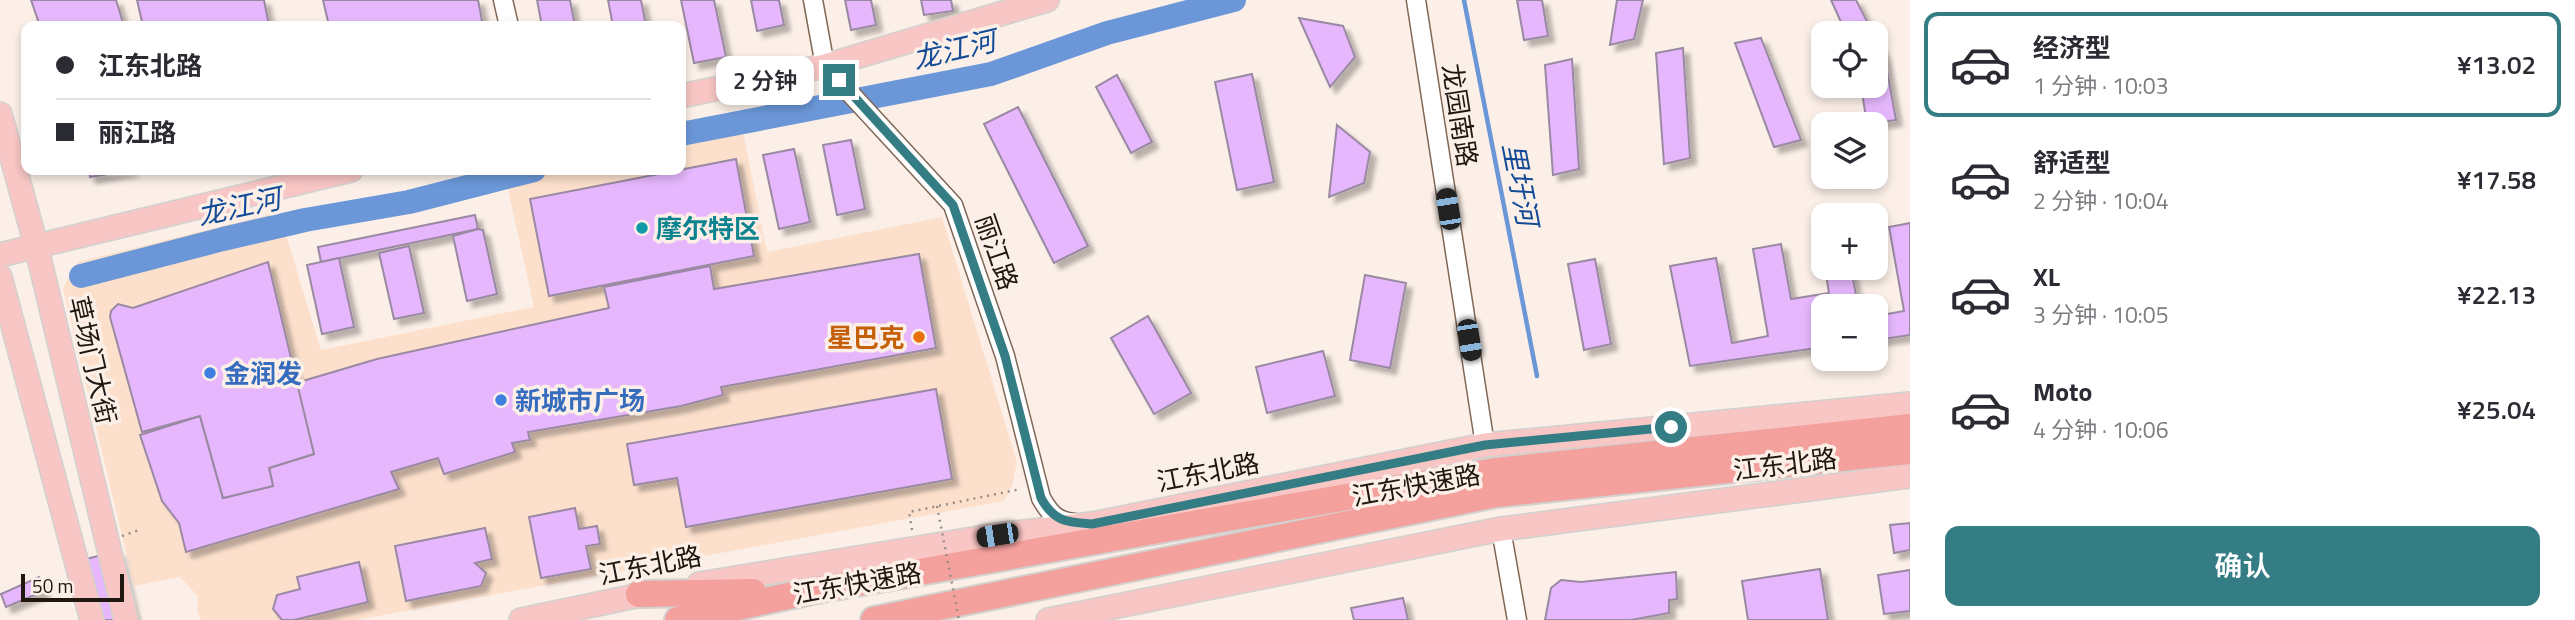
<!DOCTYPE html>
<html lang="zh">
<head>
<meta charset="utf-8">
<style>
	:root { --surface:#fff; --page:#f7f7f7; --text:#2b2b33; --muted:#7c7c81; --line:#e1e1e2; --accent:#357d85 }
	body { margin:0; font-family:"Titillium Web","Noto Sans SC",sans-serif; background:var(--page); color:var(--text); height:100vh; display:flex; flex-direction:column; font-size:26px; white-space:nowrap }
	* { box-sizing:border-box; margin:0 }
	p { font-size:23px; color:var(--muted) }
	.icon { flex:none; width:38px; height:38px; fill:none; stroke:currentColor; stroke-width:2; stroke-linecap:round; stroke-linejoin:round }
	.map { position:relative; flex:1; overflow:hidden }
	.sheet { display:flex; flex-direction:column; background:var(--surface); width:665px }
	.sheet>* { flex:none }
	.hud { position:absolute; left:21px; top:21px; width:665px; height:154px; border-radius:14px; box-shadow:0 4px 10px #0003; display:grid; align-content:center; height:154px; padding:0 35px; background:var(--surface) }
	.controls { position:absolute; left:1811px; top:21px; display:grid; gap:14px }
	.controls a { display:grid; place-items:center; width:77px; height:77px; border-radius:14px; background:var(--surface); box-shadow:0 4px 10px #0003; font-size:35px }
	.scale { position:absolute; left:21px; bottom:18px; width:103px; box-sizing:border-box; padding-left:7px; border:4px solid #201710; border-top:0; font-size:19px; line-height:24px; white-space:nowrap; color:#201710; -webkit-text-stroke:5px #fbefe7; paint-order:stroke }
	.end { position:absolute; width:32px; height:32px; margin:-16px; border:9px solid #357d85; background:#fff; box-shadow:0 0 0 4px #fff }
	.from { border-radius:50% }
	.bubble { position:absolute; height:49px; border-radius:14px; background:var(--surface); box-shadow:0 4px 10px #0003; font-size:23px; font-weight:600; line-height:49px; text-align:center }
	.car { position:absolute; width:21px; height:42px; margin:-21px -10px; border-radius:9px; box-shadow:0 0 5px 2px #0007; background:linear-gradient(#222 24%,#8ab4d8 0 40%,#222 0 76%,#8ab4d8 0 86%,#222 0) }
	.hud b { display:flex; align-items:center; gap:24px; height:66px; font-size:26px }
	.hud b+b { border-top:2px solid var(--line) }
	.hud i { width:18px; height:18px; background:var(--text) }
	ul { padding:12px 0 0; list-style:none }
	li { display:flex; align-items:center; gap:21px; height:105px; margin:0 14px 10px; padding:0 21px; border:4px solid transparent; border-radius:14px }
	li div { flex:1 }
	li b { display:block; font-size:26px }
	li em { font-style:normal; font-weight:600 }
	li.on { border-color:var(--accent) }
	li>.icon { width:63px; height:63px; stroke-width:1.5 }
	.button { display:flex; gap:14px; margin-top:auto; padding:14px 35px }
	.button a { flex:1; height:80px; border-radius:14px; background:var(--accent); color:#fff; font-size:28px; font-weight:600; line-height:80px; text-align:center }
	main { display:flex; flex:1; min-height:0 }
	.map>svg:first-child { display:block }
	.built { fill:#fce0cc }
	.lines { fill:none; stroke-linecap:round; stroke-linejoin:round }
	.stream { stroke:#6b97d8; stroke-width:4.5 }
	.river { stroke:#6b97d8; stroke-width:24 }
	.building { fill:#e6b7fd; stroke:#9a89a2; stroke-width:2; filter:url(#shadow) }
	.minor-casing { stroke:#806755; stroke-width:21 }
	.major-casing { stroke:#d2d1cf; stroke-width:26 }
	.highway-casing { stroke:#d2d1cf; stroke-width:30 }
	.path { stroke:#9a8f88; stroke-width:2.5; stroke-dasharray:2 5; stroke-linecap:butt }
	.minor { stroke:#fff; stroke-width:18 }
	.major { stroke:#f8c6c4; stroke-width:23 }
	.highway { stroke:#f4a09c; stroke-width:26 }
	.path-bridge { stroke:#9a8f88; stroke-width:2.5; stroke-dasharray:2 5; stroke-linecap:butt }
	.route { stroke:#357d85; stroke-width:9 }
	.culture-dot { fill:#0f9aa8; stroke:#fbefe7; stroke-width:2.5 }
	.food-dot { fill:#e8710a; stroke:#fbefe7; stroke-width:2.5 }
	.shop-dot { fill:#3f7fe0; stroke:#fbefe7; stroke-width:2.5 }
	.labels { text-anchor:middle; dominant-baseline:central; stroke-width:7; stroke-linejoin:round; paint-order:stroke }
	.street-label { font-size:26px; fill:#201710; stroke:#fbefe7 }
	.culture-label { font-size:26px; font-weight:bold; fill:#0d838f; stroke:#fbefe7; text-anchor:start }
	.food-label { font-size:26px; font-weight:bold; fill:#c56008; stroke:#fbefe7; text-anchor:end }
	.shop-label { font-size:26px; font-weight:bold; fill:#366cbe; stroke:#fbefe7; text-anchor:start }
	.water-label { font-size:28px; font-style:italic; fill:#114a96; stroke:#fbefe7 }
</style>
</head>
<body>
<main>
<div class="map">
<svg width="1910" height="620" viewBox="0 0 1910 620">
	<defs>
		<filter id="shadow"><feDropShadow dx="6" dy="6" stdDeviation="2" flood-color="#0004"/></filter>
	</defs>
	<rect width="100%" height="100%" fill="#fbefe7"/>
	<polygon class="built" points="739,112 767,252 942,217 1017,462 1012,486 1004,501 356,620 201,620 197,610 198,596 180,577 134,586 63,288 78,262 279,212 321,350 534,307 504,171 681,170 681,125"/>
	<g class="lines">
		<polyline class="stream" points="1464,0 1537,376"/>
		<g class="river">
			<polyline points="681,134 991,74 1107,33 1234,0"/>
			<polyline points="81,276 223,239 305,220 409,202 534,170"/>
		</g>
	</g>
	<g class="building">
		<polygon points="31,0 116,0 124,26 40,26"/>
		<polygon points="137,0 264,0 269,26 143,26"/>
		<polygon points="323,0 478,0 483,26 329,26"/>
		<polygon points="537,0 570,0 575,26 542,26"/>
		<polygon points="608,0 641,0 646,26 613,26"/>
		<polygon points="681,0 714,0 726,57 694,63"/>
		<polygon points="751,0 779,0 784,25 757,31"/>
		<polygon points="845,0 871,0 876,25 851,30"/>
		<polygon points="921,0 951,0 953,11 924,15"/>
		<polygon points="1517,0 1542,0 1548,36 1524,40"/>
		<polygon points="1617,0 1643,0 1634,39 1610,45"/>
		<polygon points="1831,0 1856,0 1873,33 1846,33"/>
		<polygon points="1299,18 1343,26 1355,57 1330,87"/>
		<polygon points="1761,38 1801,140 1774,147 1735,43"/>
		<polygon points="1876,39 1884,54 1896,120 1867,124 1861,86 1876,86"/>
		<polygon points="1683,48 1690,158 1664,164 1656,53"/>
		<polygon points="1572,59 1579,169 1553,175 1545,65"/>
		<polygon points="1252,74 1274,182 1237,190 1215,82"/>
		<polygon points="1117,75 1152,142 1131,153 1096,87"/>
		<polygon points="1018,107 1088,246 1054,263 984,124"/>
		<polygon points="1337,125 1370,152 1364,183 1329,197"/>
		<polygon points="851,140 865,209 837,215 823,145"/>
		<polygon points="794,149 810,222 779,229 763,155"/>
		<polygon points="736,159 754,256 549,296 530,199"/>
		<polygon points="89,170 133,170 90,177"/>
		<polygon points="475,215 478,229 321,262 318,247"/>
		<polygon points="1910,223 1910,335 1876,340 1876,316 1904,311 1889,227"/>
		<polygon points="478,229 483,230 497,294 467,301 453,236"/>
		<polygon points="1781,244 1791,299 1829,293 1825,268 1851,268 1858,306 1824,306 1824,347 1690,366 1670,266 1716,258 1732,343 1768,336 1753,249"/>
		<polygon points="409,246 424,313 394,319 379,253"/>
		<polygon points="919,254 936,348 721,387 723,395 681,406 528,432 530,440 512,443 515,452 444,474 438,458 391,472 399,489 186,552 179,523 162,501 140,435 200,416 223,498 273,486 269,468 314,454 296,383 377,359 609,308 604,287 710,266 714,289"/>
		<polygon points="339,258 354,327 322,334 307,265"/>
		<polygon points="1595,259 1611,344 1584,350 1568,264"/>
		<polygon points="268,262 314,454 269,468 273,486 223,498 200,416 142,432 110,317 111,311 118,304 133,308"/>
		<polygon points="1365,275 1406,283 1390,368 1350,360"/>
		<polygon points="1148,316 1191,393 1154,414 1111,338"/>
		<polygon points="1323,351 1335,396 1267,413 1256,367"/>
		<polygon points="936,389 952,479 686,527 677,478 634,485 627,444"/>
		<polygon points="575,508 579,529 597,526 600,544 586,546 591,569 541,578 529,517"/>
		<polygon points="1910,523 1910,550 1894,553 1890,525"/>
		<polygon points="485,528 492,559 475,563 486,573 481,586 406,601 395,546"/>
		<polygon points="118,551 135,620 85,620 70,563"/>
		<polygon points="359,562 368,602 294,620 282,620 273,609 277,595 300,589 297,577"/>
		<polygon points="1820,569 1828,620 1748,620 1742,581"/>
		<polygon points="1910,570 1910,611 1884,614 1878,575"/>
		<polygon points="1676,572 1677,599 1669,600 1669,613 1631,620 1545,620 1551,588 1561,580 1581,582"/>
		<polygon points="39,577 44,591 6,607 1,594"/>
		<polygon points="1403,598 1408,620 1354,620 1351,608"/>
	</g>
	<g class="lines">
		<defs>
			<g id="minor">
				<polyline points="503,0 509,26"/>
				<path d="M 813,0 L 825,66 L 953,205 L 1005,356 L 1041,498 C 1050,514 1056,521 1075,523"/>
				<polyline points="1416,0 1485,445"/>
				<polyline points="1501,529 1517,620"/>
			</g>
			<g id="major">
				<polyline points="681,96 825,66 1047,0"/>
				<polyline points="0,114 36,245 126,620"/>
				<polyline points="0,255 351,170"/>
				<polyline points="0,277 92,620"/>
				<polyline points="699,584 997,535 1092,524 1485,445 1910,404"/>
				<polyline points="521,620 655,592"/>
				<polyline points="1048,620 1501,529 1910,476"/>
			</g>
			<g id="highway">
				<polyline points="639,594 753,592"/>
				<polyline points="678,620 811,591 1495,471 1910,427"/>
				<polyline points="874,620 1496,494 1910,451"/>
			</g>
		</defs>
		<use href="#minor" class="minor-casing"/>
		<use href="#major" class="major-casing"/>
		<use href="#highway" class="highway-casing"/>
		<g class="path">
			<polyline points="912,530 909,512 1021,489"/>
			<polyline points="122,536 139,530"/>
		</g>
		<use href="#minor" class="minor"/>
		<use href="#major" class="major"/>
		<use href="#highway" class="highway"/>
		<polyline class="path-bridge" points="937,506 959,620"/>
	</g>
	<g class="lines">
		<path class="route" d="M 839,80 L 953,205 L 1005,356 L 1041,498 C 1054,522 1067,522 1092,524 L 1485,445 L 1671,427"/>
	</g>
	<circle class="culture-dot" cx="642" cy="228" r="7"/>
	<circle class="food-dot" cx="919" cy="337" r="7"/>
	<g class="shop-dot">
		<circle cx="210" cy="373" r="7"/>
		<circle cx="501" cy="400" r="7"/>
	</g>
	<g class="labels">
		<g class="street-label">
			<text transform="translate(1460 115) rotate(81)">龙园南路</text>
			<text transform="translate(997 252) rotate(71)">丽江路</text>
			<text transform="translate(93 360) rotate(77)">草场门大街</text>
			<text transform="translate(1785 464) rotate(-7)">江东北路</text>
			<text transform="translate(1208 472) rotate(-11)">江东北路</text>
			<text transform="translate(1416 485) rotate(-10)">江东快速路</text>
			<text transform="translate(650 565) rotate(-11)">江东北路</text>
			<text transform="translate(857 583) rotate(-10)">江东快速路</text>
		</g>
		<g class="culture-label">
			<text x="656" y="228">摩尔特区</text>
		</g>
		<g class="food-label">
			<text x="905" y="337">星巴克</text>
		</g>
		<g class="shop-label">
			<text x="224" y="373">金润发</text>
			<text x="515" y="400">新城市广场</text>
		</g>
		<g class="water-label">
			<text transform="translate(954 49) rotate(-13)">龙江河</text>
			<text transform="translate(1521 184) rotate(79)">里圩河</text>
			<text transform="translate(239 206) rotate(-12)">龙江河</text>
		</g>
	</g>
</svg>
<div class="controls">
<a><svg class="icon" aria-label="locate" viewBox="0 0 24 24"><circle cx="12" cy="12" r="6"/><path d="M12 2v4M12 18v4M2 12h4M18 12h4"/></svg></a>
<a><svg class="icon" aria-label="layers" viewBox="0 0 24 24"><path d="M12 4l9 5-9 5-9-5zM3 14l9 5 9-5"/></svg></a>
<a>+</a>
<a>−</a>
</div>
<div class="scale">50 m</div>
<i class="end from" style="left:1671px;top:427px"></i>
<i class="end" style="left:839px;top:80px"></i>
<div class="bubble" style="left:716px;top:56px;width:98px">2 分钟</div>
<i class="car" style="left:1448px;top:209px;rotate:351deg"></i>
<i class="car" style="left:1469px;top:340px;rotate:171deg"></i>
<i class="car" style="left:997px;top:535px;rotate:261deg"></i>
<div class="hud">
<b><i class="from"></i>江东北路</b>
<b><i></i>丽江路</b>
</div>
</div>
<section class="sheet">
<ul>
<li class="on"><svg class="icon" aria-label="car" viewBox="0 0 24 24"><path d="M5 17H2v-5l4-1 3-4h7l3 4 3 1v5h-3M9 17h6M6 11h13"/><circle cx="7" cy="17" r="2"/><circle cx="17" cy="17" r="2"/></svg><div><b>经济型</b><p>1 分钟 · 10:03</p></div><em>¥13.02</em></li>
<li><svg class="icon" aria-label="car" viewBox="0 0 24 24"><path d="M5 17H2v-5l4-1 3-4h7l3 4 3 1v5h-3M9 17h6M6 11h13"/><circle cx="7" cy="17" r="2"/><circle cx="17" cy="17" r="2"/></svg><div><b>舒适型</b><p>2 分钟 · 10:04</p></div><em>¥17.58</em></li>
<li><svg class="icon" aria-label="car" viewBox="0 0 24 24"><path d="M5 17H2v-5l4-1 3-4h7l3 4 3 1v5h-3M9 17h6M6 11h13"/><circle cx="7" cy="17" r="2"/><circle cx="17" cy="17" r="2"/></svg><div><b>XL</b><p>3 分钟 · 10:05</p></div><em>¥22.13</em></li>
<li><svg class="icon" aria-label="car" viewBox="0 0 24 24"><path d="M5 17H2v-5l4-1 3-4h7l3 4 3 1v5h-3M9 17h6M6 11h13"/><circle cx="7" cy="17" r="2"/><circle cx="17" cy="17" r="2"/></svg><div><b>Moto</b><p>4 分钟 · 10:06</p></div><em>¥25.04</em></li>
</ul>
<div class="button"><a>确认</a></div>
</section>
</main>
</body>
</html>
